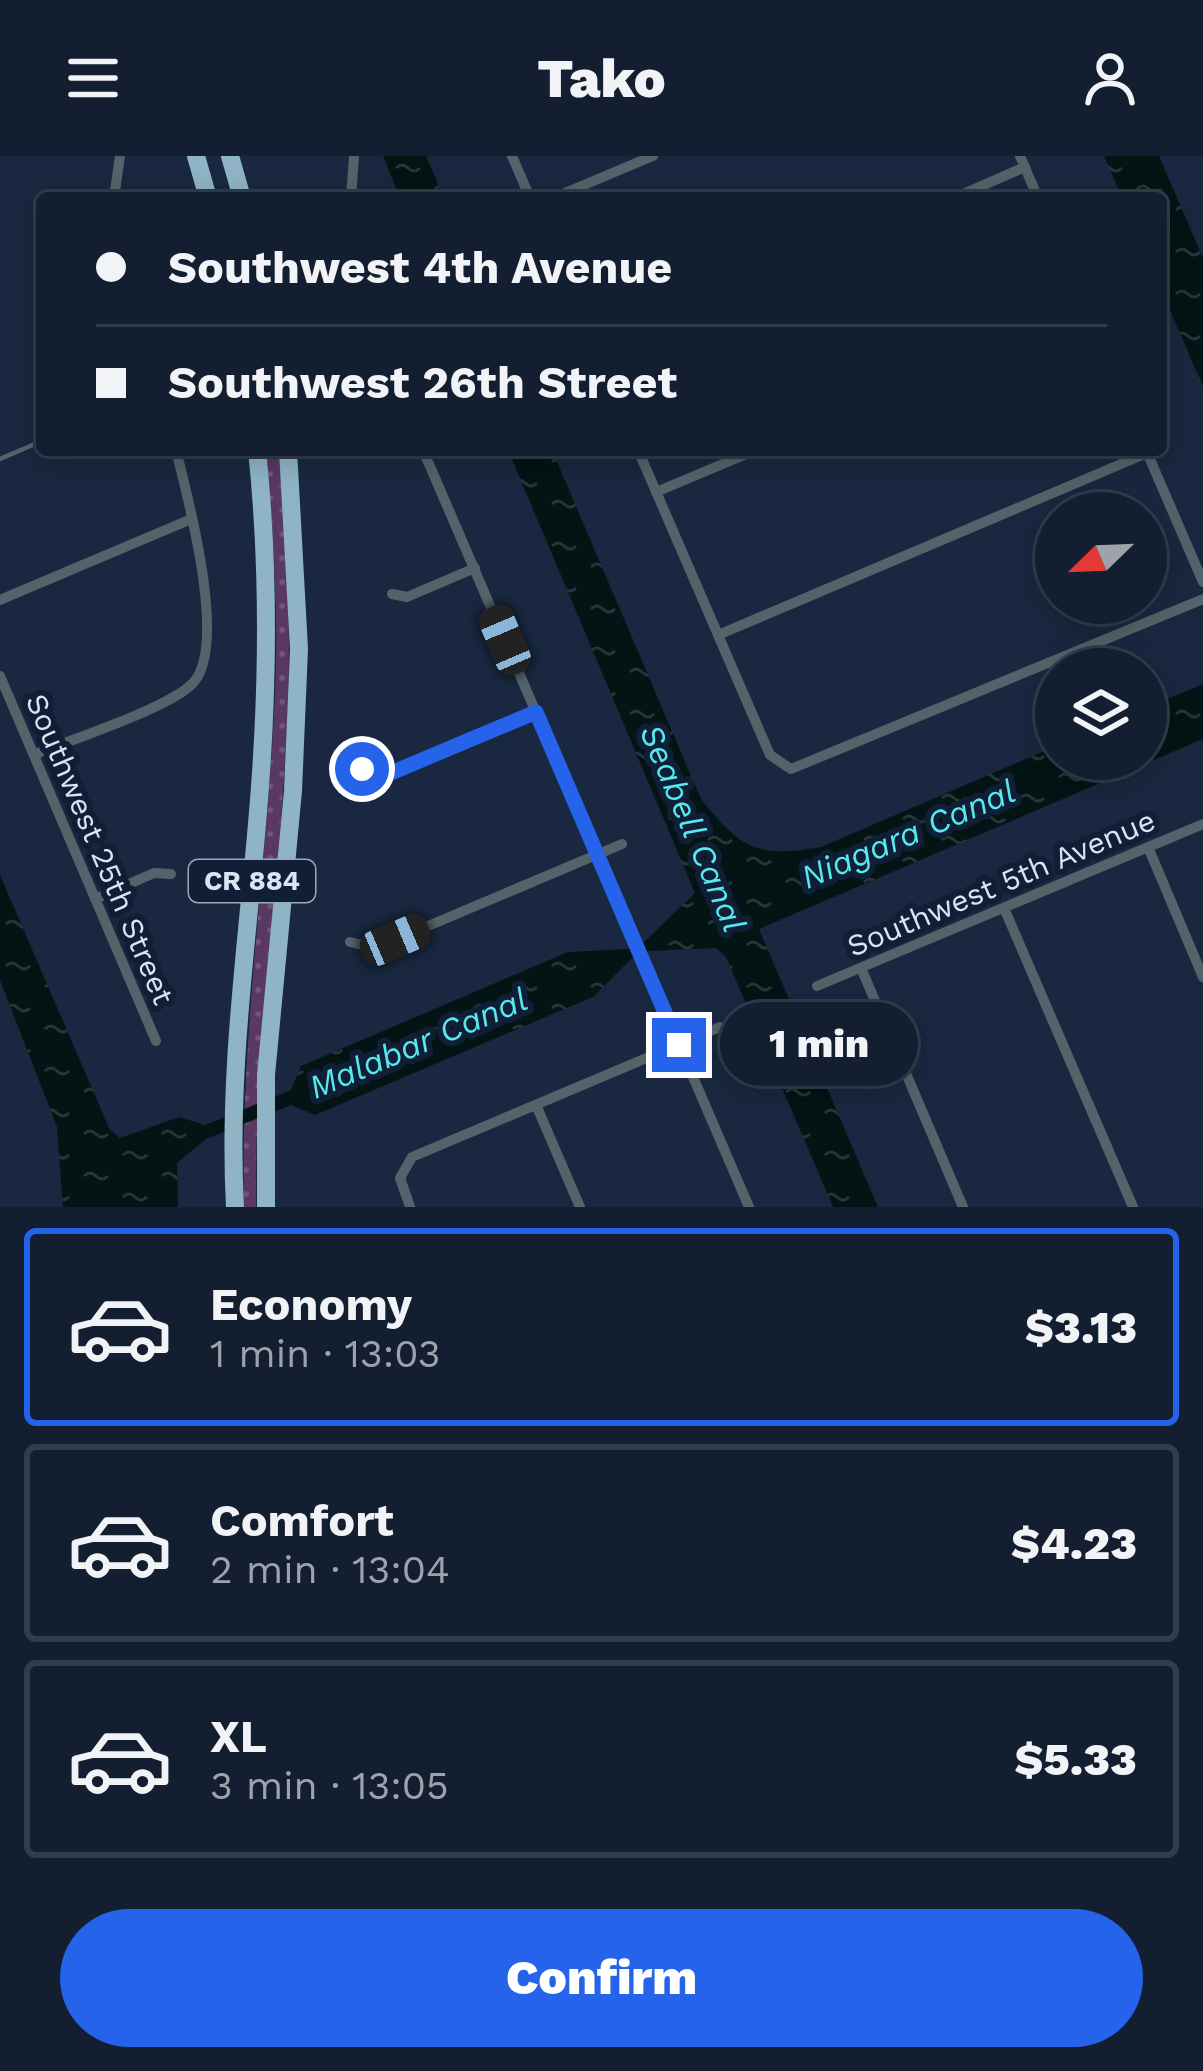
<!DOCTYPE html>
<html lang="en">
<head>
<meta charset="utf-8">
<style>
	:root { --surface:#131e30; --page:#1c2738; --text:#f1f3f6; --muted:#9da2ab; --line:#323c4c; --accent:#2563eb }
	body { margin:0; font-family:"Work Sans",sans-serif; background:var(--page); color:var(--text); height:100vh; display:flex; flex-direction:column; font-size:45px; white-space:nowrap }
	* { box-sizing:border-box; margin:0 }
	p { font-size:39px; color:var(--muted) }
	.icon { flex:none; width:66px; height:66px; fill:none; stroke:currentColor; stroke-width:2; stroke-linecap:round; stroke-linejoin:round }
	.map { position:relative; height:1051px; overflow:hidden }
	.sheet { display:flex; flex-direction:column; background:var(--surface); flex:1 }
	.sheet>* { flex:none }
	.guide { position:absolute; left:36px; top:36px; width:1131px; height:264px; border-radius:12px; box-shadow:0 6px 30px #0003,0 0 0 3px var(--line); display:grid; align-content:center; height:264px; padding:0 60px; background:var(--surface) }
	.needle { width:78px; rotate:247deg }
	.buttons { position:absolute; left:1035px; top:336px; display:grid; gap:24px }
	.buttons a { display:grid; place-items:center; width:132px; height:132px; border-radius:50%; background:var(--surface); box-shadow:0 6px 30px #0003,0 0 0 3px var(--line); font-size:60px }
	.end { position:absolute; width:54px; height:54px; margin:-27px; border:15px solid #2563eb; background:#fff; box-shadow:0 0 0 6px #fff }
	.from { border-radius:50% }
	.bubble { position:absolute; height:84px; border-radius:42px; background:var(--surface); box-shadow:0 6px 30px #0003,0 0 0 3px var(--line); font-size:39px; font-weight:800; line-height:84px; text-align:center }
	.car { position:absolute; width:36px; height:72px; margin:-36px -18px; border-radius:15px; box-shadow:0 0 9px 3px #0007; background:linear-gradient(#222 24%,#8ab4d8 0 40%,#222 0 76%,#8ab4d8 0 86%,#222 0) }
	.guide b { display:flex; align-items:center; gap:42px; height:114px; font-size:45px }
	.guide b+b { border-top:3px solid var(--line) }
	.guide i { width:30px; height:30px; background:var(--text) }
	ul { padding:21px 0 0; list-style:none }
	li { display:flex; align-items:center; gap:36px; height:198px; margin:0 24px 18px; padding:0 36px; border:6px solid var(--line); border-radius:12px }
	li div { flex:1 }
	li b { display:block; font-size:45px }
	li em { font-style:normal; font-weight:800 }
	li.selected { border-color:var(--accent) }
	li>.icon { width:108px; height:108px; stroke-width:1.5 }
	.primary-button { display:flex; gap:24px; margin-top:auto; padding:24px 60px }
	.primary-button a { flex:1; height:138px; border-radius:72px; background:var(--accent); color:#fff; font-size:48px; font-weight:800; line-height:138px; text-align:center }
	header { display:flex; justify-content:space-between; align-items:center; height:156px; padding:0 60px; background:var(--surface); font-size:54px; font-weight:800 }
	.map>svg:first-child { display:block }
	.grass { fill:url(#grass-dots) }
	.water { fill:url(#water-ripples) }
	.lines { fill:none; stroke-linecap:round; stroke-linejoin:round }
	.lane { stroke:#54636a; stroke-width:4.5 }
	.street { stroke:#54636a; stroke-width:10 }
	.highway { stroke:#8eb4c6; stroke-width:18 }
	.route { stroke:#2563eb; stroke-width:15 }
	.labels { text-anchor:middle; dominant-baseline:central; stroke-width:12; stroke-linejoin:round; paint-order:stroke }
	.shield { fill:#101f35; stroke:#9da9bb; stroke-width:3 }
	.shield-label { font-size:27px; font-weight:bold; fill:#dae4f4 }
	.street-label { font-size:30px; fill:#dae4f4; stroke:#101f35 }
	.water-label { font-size:33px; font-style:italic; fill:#54eaef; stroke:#101f35 }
</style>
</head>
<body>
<header><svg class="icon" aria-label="menu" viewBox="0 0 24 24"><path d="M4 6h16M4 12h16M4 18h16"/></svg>Tako<svg class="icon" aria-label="person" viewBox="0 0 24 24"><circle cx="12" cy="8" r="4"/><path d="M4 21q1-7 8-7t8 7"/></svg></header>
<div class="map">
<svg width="1203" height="1051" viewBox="0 0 1203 1051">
	<defs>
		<pattern id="grass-dots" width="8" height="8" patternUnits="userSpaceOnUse" patternTransform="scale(3)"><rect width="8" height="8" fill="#593863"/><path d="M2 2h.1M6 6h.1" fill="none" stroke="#70557a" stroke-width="1.8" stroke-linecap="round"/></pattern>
		<pattern id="water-ripples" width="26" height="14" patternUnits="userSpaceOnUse" patternTransform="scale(3)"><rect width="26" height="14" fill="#021414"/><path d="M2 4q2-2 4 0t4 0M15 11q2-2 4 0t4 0" fill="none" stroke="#263637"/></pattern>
	</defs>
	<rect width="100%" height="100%" fill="#192840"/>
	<path class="grass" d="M 266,294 L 279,294 C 286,376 291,458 288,540 C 283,711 254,880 256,1051 L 244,1051 C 240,880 267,711 275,540 C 279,458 273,376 266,294 Z"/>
	<g class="water">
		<polygon points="383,0 426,0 444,42 400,42"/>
		<polygon points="1104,0 1159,0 1203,102 1203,231 1161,133 1161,42 1122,42"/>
		<path d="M 508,294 L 552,294 L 701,643 C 742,694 757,702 821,691 L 1056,590 L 1056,603 L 1146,603 L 1146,552 L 1203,528 L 1203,583 L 759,773 L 878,1051 L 833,1051 L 726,801 L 716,792 L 649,795 L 631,803 L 593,841 L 315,959 L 291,949 L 206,983 L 177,1007 L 178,1051 L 63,1051 L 57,971 L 0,824 L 0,719 L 110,974 L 120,982 L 179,961 L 205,969 L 291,934 L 301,910 L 568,796 L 628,793 L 644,786 L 695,737 Z"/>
	</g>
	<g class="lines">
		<polyline class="lane" points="0,303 42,285"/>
		<g class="street">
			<polyline points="512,0 530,42"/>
			<polyline points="1020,0 1038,42"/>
			<polyline points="114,42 120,0"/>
			<polyline points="351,42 354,0"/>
			<polyline points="553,42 653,0"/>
			<polyline points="954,42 1025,11"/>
			<polyline points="423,294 749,1051"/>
			<polyline points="638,294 770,599 791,613 1203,443"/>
			<polyline points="1146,294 1203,426"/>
			<polyline points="656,336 756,294"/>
			<polyline points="392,438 407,441 475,412"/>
			<polyline points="0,444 189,364"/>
			<polyline points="718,479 1147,297"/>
			<polyline points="0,520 156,885"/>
			<path d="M 34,599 C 69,584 170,552 193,527 C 228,490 188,342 176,294"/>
			<polyline points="361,613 386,619 536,557"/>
			<polyline points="1148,691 1203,821"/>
			<polyline points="95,743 154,717 171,718"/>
			<polyline points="1004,752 1133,1051"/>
			<polyline points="350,786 371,791 395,784 622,688"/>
			<polyline points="861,812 963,1051"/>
			<polyline points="817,830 1203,668"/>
			<polyline points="536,949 580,1051"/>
			<polyline points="410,1051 400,1022 412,1001 720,871"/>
		</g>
		<g class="highway">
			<polyline points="196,0 208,42"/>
			<polyline points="230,0 242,42"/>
			<path d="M 235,1051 C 228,922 246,796 257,668 C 268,544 270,418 257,294"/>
			<polyline points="266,1051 266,919 293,635 299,493 288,294"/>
		</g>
	</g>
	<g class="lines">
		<polyline class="route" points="362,613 386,619 536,556 679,889"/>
	</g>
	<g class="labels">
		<rect class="shield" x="189" y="704" width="126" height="42" rx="9"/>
		<g class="shield-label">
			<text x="252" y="725">CR 884</text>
		</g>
		<g class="street-label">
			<text transform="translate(100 693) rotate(67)">Southwest 25th Street</text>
			<text transform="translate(1001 727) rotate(-23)">Southwest 5th Avenue</text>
		</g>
		<g class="water-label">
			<text transform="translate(693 672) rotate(67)">Seabell Canal</text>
			<text transform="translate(908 678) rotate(-23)">Niagara Canal</text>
			<text transform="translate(418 887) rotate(-23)">Malabar Canal</text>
		</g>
	</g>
</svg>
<div class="buttons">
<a><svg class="needle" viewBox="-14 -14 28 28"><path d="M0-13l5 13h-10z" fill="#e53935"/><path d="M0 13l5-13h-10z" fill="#9da2ab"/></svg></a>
<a><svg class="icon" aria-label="layers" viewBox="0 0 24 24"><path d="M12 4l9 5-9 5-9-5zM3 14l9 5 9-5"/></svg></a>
</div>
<i class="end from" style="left:362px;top:613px"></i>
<i class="end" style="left:679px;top:889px"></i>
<div class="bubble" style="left:720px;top:846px;width:198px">1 min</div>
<i class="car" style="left:505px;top:484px;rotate:337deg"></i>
<i class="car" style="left:395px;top:784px;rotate:67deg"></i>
<div class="guide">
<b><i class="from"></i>Southwest 4th Avenue</b>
<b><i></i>Southwest 26th Street</b>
</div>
</div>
<section class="sheet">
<ul>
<li class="selected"><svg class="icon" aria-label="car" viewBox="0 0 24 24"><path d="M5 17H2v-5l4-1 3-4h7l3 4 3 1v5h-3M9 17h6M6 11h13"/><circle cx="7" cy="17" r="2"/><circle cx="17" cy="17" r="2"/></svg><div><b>Economy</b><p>1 min · 13:03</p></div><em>$3.13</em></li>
<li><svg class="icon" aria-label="car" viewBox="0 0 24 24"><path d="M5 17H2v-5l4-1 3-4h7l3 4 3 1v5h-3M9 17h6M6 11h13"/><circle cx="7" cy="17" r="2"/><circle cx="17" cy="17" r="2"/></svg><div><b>Comfort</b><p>2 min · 13:04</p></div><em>$4.23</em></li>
<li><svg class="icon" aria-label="car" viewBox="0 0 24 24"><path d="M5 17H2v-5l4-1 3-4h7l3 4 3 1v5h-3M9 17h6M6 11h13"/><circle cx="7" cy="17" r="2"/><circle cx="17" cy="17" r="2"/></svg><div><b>XL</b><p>3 min · 13:05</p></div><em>$5.33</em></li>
</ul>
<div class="primary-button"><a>Confirm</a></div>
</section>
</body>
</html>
